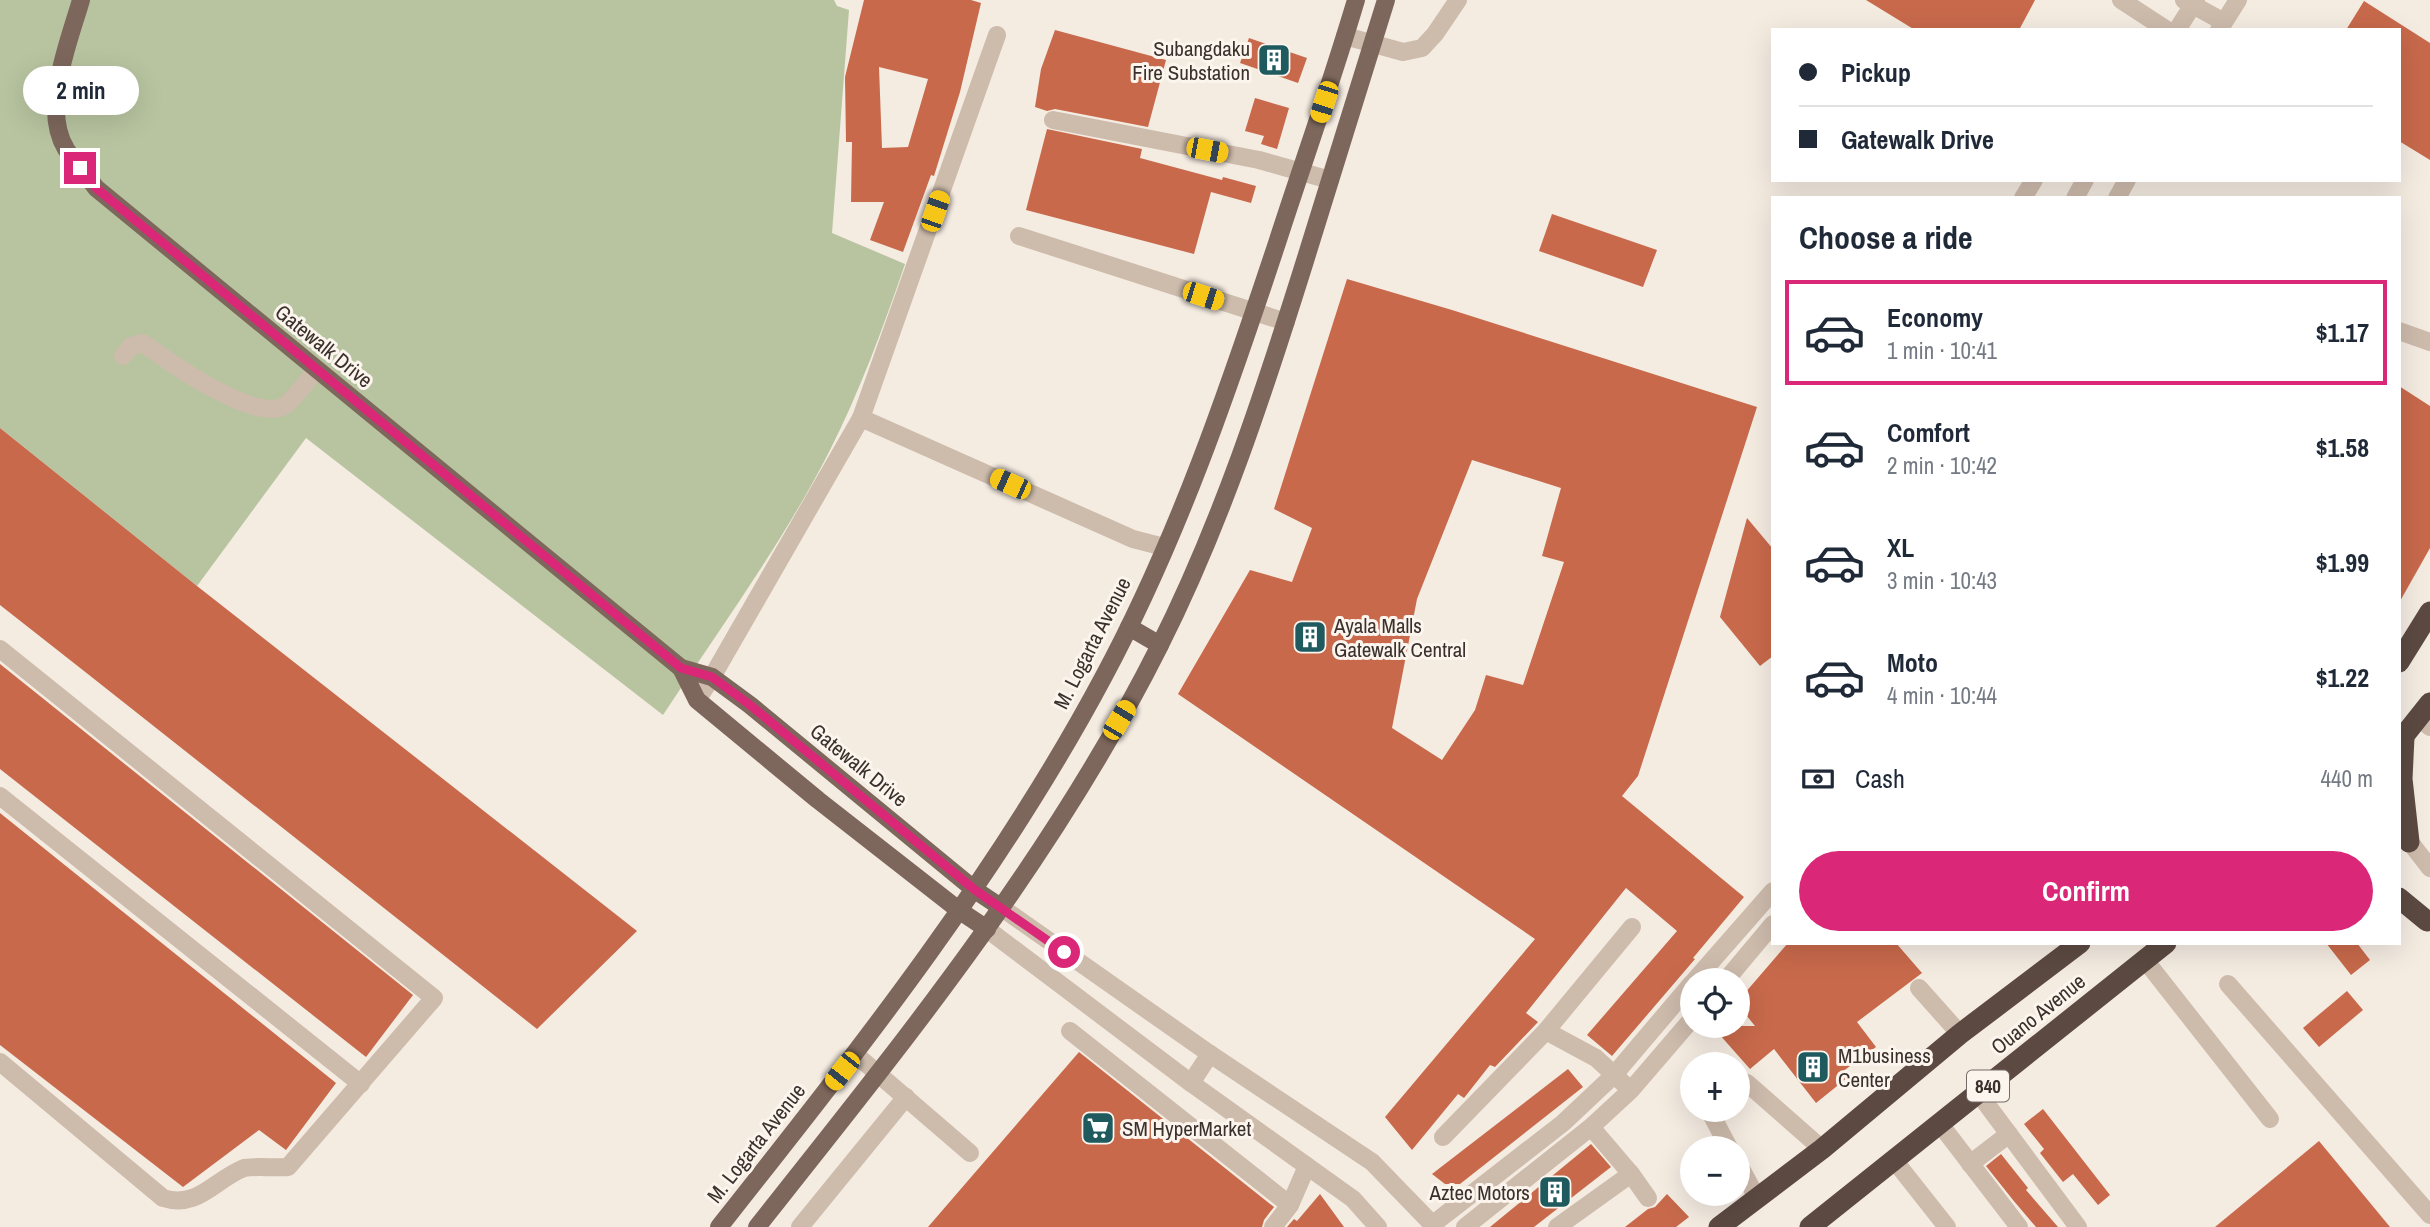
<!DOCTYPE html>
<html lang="en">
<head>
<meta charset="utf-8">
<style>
	:root { --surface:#fff; --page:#f6f6f7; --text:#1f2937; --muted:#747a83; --line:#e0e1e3; --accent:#db2777 }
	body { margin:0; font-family:"Archivo Narrow",sans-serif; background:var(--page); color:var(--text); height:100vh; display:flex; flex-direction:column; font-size:26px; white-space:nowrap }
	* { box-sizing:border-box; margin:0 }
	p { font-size:23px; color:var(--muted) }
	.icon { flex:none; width:38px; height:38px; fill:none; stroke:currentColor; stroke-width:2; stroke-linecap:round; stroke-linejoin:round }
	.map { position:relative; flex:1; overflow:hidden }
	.drawer { position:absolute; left:1771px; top:196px; width:630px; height:749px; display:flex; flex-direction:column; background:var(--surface); border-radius:0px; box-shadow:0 7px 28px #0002 }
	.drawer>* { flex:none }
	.banner { position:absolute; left:1771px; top:28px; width:630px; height:154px; border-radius:0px; box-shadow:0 7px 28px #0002; display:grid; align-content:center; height:154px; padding:0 28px; background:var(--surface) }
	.fabs { position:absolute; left:1680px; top:968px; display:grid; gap:14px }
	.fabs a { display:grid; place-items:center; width:70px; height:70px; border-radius:50%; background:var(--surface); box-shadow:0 7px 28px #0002; font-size:35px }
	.end { position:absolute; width:32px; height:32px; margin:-16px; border:9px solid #db2777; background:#fff; box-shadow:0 0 0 4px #fff }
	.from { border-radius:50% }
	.bubble { position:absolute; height:49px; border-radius:24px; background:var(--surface); box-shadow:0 7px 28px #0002; font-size:23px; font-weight:700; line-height:49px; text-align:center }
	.car { position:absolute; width:21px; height:42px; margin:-21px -10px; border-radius:9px; box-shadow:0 0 5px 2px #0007; background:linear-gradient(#f5c518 24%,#345 0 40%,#f5c518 0 76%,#345 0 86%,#f5c518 0) }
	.banner b { display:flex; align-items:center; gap:24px; height:66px; font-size:26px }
	.banner b+b { border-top:2px solid var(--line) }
	.banner i { width:18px; height:18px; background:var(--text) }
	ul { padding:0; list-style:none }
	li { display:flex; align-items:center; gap:21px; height:105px; margin:0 14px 10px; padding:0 14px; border:4px solid transparent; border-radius:0px }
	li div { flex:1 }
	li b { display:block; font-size:26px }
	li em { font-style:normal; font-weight:700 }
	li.selected { border-color:var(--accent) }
	li>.icon { width:63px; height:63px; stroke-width:1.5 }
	h2 { padding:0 28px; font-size:32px; line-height:84px }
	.pay { display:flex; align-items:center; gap:18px; height:77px; padding:0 28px; font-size:26px }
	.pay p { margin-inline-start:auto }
	.button { display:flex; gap:14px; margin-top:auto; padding:14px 28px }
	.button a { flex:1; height:80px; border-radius:42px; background:var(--accent); color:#fff; font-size:28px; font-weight:700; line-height:80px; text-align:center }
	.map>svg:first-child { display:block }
	.green { fill:#b8c4a0 }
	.building { fill:#c8694b; fill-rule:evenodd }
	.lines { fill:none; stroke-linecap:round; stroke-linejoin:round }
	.minor { stroke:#cdbbac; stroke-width:18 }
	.major { stroke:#7d675c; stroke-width:18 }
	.highway { stroke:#5c4a42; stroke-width:21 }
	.route { stroke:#db2777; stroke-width:9 }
	.labels { text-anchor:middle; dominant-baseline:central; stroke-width:6; stroke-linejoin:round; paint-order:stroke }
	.shield { fill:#fbf5ee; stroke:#756b66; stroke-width:2 }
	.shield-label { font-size:19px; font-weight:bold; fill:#3b302b }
	.poi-label { font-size:21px; fill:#3b302b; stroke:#fbf5ee; text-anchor:start }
	.street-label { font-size:21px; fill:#3b302b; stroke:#fbf5ee }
</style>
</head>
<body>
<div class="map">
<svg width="2430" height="1227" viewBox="0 0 2430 1227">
	<rect width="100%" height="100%" fill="#f4ebe1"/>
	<path class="green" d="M 0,0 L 834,0 L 837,6 L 849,10 L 832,233 L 905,264 C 883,328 860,391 829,452 C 782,544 720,628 663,715 L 306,438 L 197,586 L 0,428 Z"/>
	<g class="building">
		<path d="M 864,0 L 971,0 L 981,3 L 960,92 L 934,176 L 931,175 L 903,252 L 870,240 L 884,202 L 851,202 L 852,142 L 846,142 L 845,77 ZM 879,67 L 928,79 L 908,147 L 882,148 Z"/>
		<polygon points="1866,0 2035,0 2019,30 1915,30"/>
		<polygon points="2364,1 2430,43 2430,160 2399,141 2399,30 2346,30"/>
		<polygon points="1055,30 1166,60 1148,127 1055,109 1047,111 1035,107 1041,69"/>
		<polygon points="1249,38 1307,58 1298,83 1240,63"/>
		<polygon points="1255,98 1289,108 1277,149 1261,144 1264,136 1245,131"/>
		<polygon points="1047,129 1142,149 1140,158 1222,180 1223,177 1256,186 1251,203 1211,192 1194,254 1026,210"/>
		<polygon points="1552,214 1657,250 1643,287 1539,251"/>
		<path d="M 1347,279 L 1452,310 L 1757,407 L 1638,776 L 1622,796 L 1744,897 L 1693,958 L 1695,959 L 1612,1056 L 1587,1035 L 1677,931 L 1626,888 L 1526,1013 L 1538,1022 L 1495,1067 L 1490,1065 L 1464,1098 L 1458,1094 L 1412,1150 L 1385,1117 L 1535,939 L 1178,694 L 1250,570 L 1292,582 L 1312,528 L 1274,509 ZM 1472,460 L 1561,488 L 1542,556 L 1564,562 L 1523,685 L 1486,675 L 1475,710 L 1442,760 L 1392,728 L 1417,599 Z"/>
		<polygon points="2399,386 2430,406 2430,548 2399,603"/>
		<polygon points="0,428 197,586 637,931 537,1029 84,671 0,605"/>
		<polygon points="1747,518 1773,549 1773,656 1760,666 1720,617"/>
		<polygon points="0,664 413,995 366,1057 0,769"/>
		<polygon points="0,813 336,1083 286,1150 259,1130 183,1187 0,1045"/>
		<polygon points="1788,943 1896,943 1922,973 1857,1022 1876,1047 1842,1072 1847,1078 1816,1103 1774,1049 1750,1069 1719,1034 1729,1026 1755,1026 1738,1005 1738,1001"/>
		<polygon points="2326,943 2357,943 2370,960 2351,975"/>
		<polygon points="2347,991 2363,1010 2319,1047 2303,1028"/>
		<polygon points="1079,1052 1274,1207 1264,1220 1262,1227 928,1227"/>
		<polygon points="1568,1069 1583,1087 1460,1184 1445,1184 1432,1174"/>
		<polygon points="2043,1109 2110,1195 2098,1205 2073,1174 2063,1182 2040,1153 2044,1149 2024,1124"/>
		<polygon points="2319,1141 2390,1227 2215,1227"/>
		<polygon points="1591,1144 1611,1167 1534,1227 1490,1227"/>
		<polygon points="2001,1154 2028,1188 2026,1190 2058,1227 2036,1227 2013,1200 1986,1166"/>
		<polygon points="1320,1194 1344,1227 1287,1227 1294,1219 1297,1221"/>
		<polygon points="1667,1194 1689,1217 1676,1227 1625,1227 1648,1209 1655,1207"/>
	</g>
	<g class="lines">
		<g class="minor">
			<polyline points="2121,0 2167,30"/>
			<polyline points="2184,0 2224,22"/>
			<polyline points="2177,30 2196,0"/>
			<polyline points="2219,30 2238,0"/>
			<polyline points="1345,36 1403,52 1422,48 1435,34 1458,0"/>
			<polyline points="1053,120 1259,160 1330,180"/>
			<polyline points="2023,198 2034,180"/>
			<polyline points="2075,198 2085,180"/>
			<polyline points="2117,198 2127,180"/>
			<polyline points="1019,236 1286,322"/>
			<polyline points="2399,331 2430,342"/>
			<path d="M 123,356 L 131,346 L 143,343 C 168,361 254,423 284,406 C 292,402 310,377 317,370"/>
			<polyline points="861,418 1133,539 1164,547"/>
			<path d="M 0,649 L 434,998 L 288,1167 C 277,1168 251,1166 244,1168 C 214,1180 198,1209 163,1198 L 0,1062"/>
			<polyline points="697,700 712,677 861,418 997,35"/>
			<polyline points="2419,718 2430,727"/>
			<polyline points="0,796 361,1084"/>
			<polyline points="2402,832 2430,868"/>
			<polyline points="1002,908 1210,1054 1372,1162 1435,1227"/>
			<polyline points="987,929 1191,1083 1353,1199 1378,1227"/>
			<polyline points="2145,960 2270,1119"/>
			<polyline points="1695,980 1773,891"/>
			<polyline points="1726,980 1773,924"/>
			<polyline points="2228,984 2430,1215"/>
			<polyline points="1919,988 1960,1034"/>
			<polyline points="1070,1031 1290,1205"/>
			<polyline points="1546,1031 1596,1058 1623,1083"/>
			<polyline points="855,1054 970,1153"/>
			<polyline points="1738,1080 1747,1083 1822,1149"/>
			<polyline points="1191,1083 1210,1054"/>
			<polyline points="1979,1094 2078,1227"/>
			<polyline points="1709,1110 1729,1148"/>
			<polyline points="1940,1124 2019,1227"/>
			<polyline points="1591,1127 1631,1174 1648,1198"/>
			<polyline points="1443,1137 1546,1031 1632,927"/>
			<polyline points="1894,1160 1947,1227"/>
			<polyline points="1738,1163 1757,1198"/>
			<polyline points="1970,1164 2009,1134"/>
			<polyline points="1433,1224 1563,1123 1614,1075 1692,983"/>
			<polyline points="800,1227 906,1097"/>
			<polyline points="1273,1227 1290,1205 1307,1166"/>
			<polyline points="1465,1227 1591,1127 1631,1090 1692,1019"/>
			<polyline points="1557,1227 1631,1174"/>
		</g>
		<g class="major">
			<path d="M 81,0 C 69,42 41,108 66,149 C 75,163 87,175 96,188 L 681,668 L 712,677 L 750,705 L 975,890 L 1002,908"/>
			<polyline points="1129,627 1160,645"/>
			<polyline points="681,668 697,700 818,800 960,911 987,929"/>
			<path d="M 719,1227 C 858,1051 998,875 1104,676 C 1178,538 1229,388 1278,240 C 1304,160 1332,81 1356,0"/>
			<path d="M 757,1227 C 903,1043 1053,858 1159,647 C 1221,524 1264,392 1305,261 C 1332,174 1359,87 1386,0"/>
		</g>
		<g class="highway">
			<polyline points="2399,662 2430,612"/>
			<polyline points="2404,737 2402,779 2409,842"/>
			<polyline points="2399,742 2430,703"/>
			<polyline points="2399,898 2427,921"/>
			<polyline points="1719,1227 1822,1149 1960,1034 2080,943"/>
			<polyline points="1810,1227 2166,943"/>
		</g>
	</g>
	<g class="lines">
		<polyline class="route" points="80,168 96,188 681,668 712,677 750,705 975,890 1064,952"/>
	</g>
	<defs>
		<symbol id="building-square" viewBox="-11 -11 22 22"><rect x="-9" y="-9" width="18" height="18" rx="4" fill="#1f5a5e" stroke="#fbf5ee"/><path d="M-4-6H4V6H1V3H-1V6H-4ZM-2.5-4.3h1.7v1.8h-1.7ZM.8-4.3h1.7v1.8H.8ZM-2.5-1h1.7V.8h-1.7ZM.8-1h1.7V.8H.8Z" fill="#fff"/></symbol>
		<symbol id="supermarket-square" viewBox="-11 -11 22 22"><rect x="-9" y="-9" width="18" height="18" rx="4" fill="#1f5a5e" stroke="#fbf5ee"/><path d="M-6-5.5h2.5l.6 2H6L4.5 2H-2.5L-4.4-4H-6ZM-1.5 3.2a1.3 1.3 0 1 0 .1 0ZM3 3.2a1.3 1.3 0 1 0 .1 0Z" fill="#fff"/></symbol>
	</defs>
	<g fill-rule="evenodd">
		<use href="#building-square" x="1255" y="41" width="38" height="38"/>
		<use href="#building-square" x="1291" y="618" width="38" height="38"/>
		<use href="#building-square" x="1794" y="1048" width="38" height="38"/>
		<use href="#supermarket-square" x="1079" y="1109" width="38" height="38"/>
		<use href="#building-square" x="1536" y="1173" width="38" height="38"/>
	</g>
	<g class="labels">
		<rect class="shield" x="1967" y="1070.5" width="42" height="31" rx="5"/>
		<g class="shield-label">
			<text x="1988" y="1086">840</text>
		</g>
		<g class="poi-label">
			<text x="1250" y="48" text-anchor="end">Subangdaku<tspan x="1250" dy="24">Fire Substation</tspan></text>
			<text x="1334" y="625">Ayala Malls<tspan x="1334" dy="24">Gatewalk Central</tspan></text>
			<text x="1838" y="1055">M1business<tspan x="1838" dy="24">Center</tspan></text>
			<text x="1122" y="1128">SM HyperMarket</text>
			<text x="1530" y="1192" text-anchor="end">Aztec Motors</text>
		</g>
		<g class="street-label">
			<text transform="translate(324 346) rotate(39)">Gatewalk Drive</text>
			<text transform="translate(1092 643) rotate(-63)">M. Logarta Avenue</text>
			<text transform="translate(859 765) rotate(39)">Gatewalk Drive</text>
			<text transform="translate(2038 1014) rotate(-39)">Ouano Avenue</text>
			<text transform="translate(756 1143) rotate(-52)">M. Logarta Avenue</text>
		</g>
	</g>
</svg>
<div class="fabs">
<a><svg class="icon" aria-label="locate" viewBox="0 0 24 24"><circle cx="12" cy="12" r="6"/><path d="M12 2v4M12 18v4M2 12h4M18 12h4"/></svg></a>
<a>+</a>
<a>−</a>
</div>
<i class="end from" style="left:1064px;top:952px"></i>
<i class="end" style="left:80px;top:168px"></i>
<div class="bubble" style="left:23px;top:66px;width:116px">2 min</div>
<i class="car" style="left:1324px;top:102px;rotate:198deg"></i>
<i class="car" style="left:1207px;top:150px;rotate:101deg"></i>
<i class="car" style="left:935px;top:211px;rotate:19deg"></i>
<i class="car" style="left:1203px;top:296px;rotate:108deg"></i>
<i class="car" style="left:1010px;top:484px;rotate:294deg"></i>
<i class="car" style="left:1119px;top:720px;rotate:31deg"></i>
<i class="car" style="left:842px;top:1071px;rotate:218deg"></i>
<div class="banner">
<b><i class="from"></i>Pickup</b>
<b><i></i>Gatewalk Drive</b>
</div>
<section class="drawer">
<h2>Choose a ride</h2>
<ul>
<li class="selected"><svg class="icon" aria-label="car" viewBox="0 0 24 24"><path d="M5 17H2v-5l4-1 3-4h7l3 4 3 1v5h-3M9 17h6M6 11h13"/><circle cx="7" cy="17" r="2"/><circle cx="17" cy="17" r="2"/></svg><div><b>Economy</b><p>1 min · 10:41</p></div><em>$1.17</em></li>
<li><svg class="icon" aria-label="car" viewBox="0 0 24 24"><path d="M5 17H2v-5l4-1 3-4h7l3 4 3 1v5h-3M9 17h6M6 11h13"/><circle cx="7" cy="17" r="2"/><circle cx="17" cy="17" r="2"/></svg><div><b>Comfort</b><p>2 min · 10:42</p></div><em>$1.58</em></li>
<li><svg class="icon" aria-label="car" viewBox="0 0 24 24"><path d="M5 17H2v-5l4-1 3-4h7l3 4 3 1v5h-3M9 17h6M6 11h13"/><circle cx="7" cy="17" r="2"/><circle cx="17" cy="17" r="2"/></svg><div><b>XL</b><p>3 min · 10:43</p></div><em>$1.99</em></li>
<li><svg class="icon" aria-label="car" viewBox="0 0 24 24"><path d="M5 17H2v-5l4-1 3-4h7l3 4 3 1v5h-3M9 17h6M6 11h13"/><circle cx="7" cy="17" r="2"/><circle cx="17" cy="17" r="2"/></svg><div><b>Moto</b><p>4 min · 10:44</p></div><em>$1.22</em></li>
</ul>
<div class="pay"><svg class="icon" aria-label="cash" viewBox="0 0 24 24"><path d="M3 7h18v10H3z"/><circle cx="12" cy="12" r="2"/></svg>Cash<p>440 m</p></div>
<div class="button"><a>Confirm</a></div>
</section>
</div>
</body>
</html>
